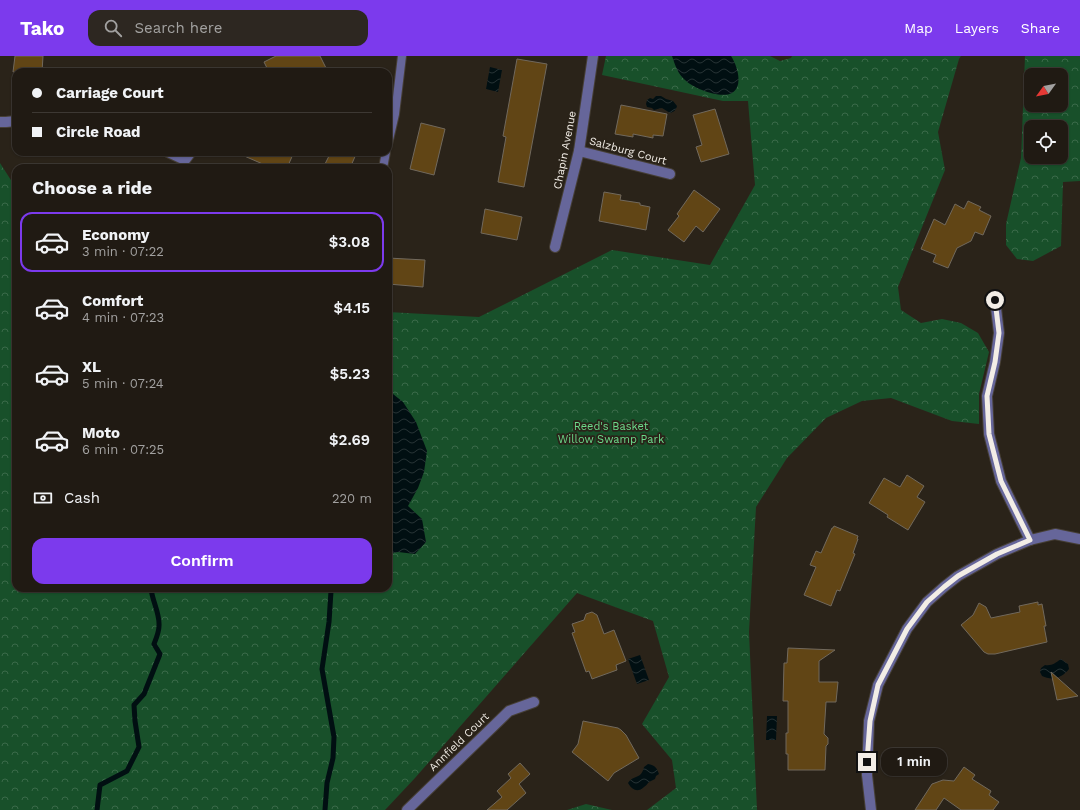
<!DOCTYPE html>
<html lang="en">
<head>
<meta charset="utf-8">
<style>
	:root { --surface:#201a13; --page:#2d2721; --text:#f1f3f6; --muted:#a2a1a0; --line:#3d3833; --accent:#7c3aed }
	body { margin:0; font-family:"Work Sans",sans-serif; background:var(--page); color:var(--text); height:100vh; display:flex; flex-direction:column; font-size:15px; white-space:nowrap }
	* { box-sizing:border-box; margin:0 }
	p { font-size:13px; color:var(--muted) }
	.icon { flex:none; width:22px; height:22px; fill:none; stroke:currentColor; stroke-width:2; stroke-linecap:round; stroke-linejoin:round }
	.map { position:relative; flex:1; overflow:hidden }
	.details { position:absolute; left:12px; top:108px; width:380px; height:428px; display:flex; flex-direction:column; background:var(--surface); border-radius:12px; box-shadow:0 1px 3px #0004,0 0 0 1px var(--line) }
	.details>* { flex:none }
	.guide { position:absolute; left:12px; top:12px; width:380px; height:88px; border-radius:12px; box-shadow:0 1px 3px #0004,0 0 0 1px var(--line); display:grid; align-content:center; height:88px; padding:0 20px; background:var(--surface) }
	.needle { width:26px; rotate:237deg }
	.controls { position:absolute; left:1024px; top:12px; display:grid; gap:8px }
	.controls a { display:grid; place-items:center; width:44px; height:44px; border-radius:8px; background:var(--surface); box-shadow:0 1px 3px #0004,0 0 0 1px var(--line); font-size:20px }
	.end { position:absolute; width:18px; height:18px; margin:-9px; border:5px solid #f2ede6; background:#111; box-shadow:0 0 0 2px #111 }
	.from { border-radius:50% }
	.bubble { position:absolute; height:28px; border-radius:12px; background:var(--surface); box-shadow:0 1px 3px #0004,0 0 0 1px var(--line); font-size:13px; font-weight:600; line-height:28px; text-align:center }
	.guide b { display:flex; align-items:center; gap:14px; height:38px; font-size:15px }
	.guide b+b { border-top:1px solid var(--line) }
	.guide i { width:10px; height:10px; background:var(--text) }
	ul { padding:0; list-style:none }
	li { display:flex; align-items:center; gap:12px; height:60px; margin:0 8px 6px; padding:0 12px; border:2px solid transparent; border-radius:12px }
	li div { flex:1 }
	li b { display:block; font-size:15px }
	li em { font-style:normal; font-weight:600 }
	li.active { border-color:var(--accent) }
	li>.icon { width:36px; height:36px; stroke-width:1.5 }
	h2 { padding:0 20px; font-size:18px; line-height:48px }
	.pay { display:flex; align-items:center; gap:10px; height:44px; padding:0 20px; font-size:15px }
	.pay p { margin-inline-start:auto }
	.cta { display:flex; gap:8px; margin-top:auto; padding:8px 20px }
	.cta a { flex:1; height:46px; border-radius:12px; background:var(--accent); color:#fff; font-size:16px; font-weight:600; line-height:46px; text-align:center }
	header { display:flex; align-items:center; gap:24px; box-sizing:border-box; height:56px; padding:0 20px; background:var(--accent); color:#fff }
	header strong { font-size:19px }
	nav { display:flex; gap:22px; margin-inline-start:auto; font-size:14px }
	.search { width:280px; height:36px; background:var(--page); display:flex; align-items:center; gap:10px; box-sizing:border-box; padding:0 14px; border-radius:12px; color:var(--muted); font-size:15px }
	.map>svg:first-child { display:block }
	.park { fill:url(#park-crowns); fill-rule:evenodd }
	.water { fill:url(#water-waves) }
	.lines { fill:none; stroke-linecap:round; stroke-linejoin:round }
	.stream { stroke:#010f12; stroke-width:5 }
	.building { fill:#614515; stroke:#71695d }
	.service-casing { stroke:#463f36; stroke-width:10 }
	.minor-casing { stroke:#463f36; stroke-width:12 }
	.service { stroke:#66669a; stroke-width:8 }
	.minor { stroke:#66669a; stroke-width:10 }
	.route { stroke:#f2ede6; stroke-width:5 }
	.labels { text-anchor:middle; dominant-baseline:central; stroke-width:3.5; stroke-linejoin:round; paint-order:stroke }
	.street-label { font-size:11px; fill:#f2ede6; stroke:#2a2319 }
	.park-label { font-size:11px; fill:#6cdb8b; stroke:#2a2319 }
</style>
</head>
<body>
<header>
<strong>Tako</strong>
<div class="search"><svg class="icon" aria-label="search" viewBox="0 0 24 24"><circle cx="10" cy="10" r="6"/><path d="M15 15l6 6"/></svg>Search here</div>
<nav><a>Map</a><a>Layers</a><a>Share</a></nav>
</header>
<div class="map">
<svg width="1080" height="754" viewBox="0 0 1080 754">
	<defs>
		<pattern id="park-crowns" width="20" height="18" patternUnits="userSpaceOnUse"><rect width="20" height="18" fill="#18502a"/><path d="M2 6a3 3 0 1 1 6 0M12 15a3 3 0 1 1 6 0" fill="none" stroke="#3a6a49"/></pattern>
		<pattern id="water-waves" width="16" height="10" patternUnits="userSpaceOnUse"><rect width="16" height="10" fill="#010f12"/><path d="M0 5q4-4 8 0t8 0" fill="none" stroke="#263234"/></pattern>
	</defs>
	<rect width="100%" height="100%" fill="#2a2319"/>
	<g class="park">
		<polygon points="606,0 770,0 780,5 791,2 792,0 961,0 959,3 938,76 945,114 898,231 901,254 921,267 942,263 961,267 978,277 989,296 979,338 979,368 952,365 891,342 862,345 826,362 787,402 756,451 749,576 757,754 647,754 676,732 672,704 642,668 669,621 653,565 577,537 415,722 385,754 0,754 0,107 16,132 16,532 388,532 388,256 479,261 612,194 710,209 755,129 748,45 723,45 602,19"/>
		<path d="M 1025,0 L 1080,0 L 1080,125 L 1063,126 L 1061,190 L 1033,205 L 1017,203 L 1006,189 L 1006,168 L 1021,102 ZM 1031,19 L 1061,19 L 1061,49 L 1031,49 ZM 1031,71 L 1061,71 L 1061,101 L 1031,101 Z"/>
		<polygon points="586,748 612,754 567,754"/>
	</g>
	<g class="water">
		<path d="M 672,0 L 731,0 C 737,9 744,30 732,37 C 721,43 694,33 685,24 C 678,18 675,9 672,0 Z"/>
		<polygon points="490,11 502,14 498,36 486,33"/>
		<path d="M 656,40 L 661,40 L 666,43 L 673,45 L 677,50 C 676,54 674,56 670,57 L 662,52 L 654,54 L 652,52 L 647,51 L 646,48 L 647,44 L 650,42 L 653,43 Z"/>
		<polygon points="388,334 403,346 416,366 427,395 424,416 418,432 408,450 422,463 426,486 415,498 398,496 388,498"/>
		<polygon points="320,532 343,532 341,535 327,536"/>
		<polygon points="640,599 649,624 637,628 628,603"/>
		<path d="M 1061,603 L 1068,608 L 1069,613 C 1062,622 1052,625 1042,620 L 1040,616 L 1041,612 L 1045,609 C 1052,610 1055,607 1061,603 Z"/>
		<polygon points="767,660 777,660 776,684 766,684"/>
		<path d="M 648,708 C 655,709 657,712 659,718 L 656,720 L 655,723 C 653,724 651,725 649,726 C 647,728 646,730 644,731 C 638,737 632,734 628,727 C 634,718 641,724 644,711 Z"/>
	</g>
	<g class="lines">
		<g class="stream">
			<path d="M 97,754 L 100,729 L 127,715 L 139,691 L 135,665 L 134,649 L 144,638 L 160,598 L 154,588 C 156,583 159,576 159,570 C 160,557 152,545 151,532"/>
			<polyline points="325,754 327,727 333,702 334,681 322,613 329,566 331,535"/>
		</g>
	</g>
	<g class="building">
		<polygon points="15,0 43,0 42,16 13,16"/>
		<polygon points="276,0 320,0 328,16 269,16 264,6"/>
		<polygon points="517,3 547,8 524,131 498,126 506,81 503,80"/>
		<polygon points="621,49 667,58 663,80 653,79 653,82 633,78 633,81 615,78"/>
		<polygon points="715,53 729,98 701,106 696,91 702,89 693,59"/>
		<polygon points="421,67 445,73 434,119 410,113"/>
		<polygon points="235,96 294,96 287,112 272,112"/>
		<polygon points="331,96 357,96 350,112 323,112"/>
		<polygon points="694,134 720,153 703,176 696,170 684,186 668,174 679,160 677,158"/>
		<polygon points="604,136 621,139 620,144 640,147 640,149 650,151 646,174 599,165"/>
		<polygon points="968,145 981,151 979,154 991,160 983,179 975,176 971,185 957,192 948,212 933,206 936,199 921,193 934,163 945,169 955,148 964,153"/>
		<polygon points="485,153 522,161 517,184 481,177"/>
		<polygon points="388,202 425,204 423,231 388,228"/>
		<polygon points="907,419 924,430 917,441 925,446 908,474 887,461 888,459 869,447 884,422 900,431"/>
		<polygon points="834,470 858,480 857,483 858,483 853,497 855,498 840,535 837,534 831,550 804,539 816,511 810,509 816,495 821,497 832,472 833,472"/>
		<polygon points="1038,546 1038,549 1042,548 1046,570 1044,570 1047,586 995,598 988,598 984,596 961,569 973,559 979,547 986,551 991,562 1020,556 1019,550"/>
		<polygon points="592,556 597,559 604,578 614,574 626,605 616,609 617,614 592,623 589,615 586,616 572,577 575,576 572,568 584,564 586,558"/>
		<polygon points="788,592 835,594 819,605 819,626 838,626 836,646 826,646 824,678 828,682 828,688 826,690 825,714 788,714 788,698 786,698 786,677 788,677 788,645 783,645 784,607 787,607"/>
		<polygon points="1051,616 1078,640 1057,644"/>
		<polygon points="583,665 618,672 621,674 626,679 639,702 614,717 608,725 572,696 578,688"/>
		<polygon points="520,707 530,718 519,728 526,737 507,754 487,754 502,741 497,735 511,722 508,718"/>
		<polygon points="964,711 975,719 972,723 991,735 989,739 999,746 993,754 961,754 944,742 936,754 915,754 932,728 943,724 954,725"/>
	</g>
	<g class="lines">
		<defs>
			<g id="service">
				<polyline points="388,88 395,58 402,0"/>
				<polyline points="383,112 386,96"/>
			</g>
			<g id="minor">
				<polyline points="0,66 6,66 16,65"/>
				<polyline points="579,95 670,118"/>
				<polyline points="168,96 185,104 191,96"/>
				<polyline points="555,191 579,95 593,0"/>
				<polyline points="995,244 999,277 995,306 987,340 989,378 1001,425 1030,484"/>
				<polyline points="407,754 509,655 534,646"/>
				<polyline points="871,754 867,719 869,665 878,629 907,573 927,546 944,531 958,520 997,498 1030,484 1055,478 1080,483"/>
			</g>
		</defs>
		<use href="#service" class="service-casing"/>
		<use href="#minor" class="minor-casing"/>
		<use href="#service" class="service"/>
		<use href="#minor" class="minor"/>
	</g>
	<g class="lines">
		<polyline class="route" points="867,706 870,665 878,629 907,573 927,546 944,531 958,520 997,498 1030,484 1001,425 989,378 987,340 995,306 999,277 995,244"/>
	</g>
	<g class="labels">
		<g class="street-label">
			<text transform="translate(565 94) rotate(-79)">Chapin Avenue</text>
			<text transform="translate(628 95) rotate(15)">Salzburg Court</text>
			<text transform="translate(459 686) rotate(-44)">Annfield Court</text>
		</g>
		<g class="park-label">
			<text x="611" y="370">Reed's Basket<tspan x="611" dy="13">Willow Swamp Park</tspan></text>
		</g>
	</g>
</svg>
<div class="controls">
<a><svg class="needle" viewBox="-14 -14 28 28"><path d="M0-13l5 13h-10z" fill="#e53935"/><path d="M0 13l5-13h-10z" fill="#a2a1a0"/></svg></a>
<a><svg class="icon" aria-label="locate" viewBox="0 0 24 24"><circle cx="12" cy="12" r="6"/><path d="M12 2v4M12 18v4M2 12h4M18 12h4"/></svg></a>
</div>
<i class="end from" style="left:995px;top:244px"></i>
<i class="end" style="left:867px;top:706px"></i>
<div class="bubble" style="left:881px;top:692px;width:66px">1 min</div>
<div class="guide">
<b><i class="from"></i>Carriage Court</b>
<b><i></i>Circle Road</b>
</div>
<section class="details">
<h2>Choose a ride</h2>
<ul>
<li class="active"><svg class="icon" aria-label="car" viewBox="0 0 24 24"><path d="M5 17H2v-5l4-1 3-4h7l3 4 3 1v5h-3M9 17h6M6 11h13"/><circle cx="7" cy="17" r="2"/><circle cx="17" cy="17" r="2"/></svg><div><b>Economy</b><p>3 min · 07:22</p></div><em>$3.08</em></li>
<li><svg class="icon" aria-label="car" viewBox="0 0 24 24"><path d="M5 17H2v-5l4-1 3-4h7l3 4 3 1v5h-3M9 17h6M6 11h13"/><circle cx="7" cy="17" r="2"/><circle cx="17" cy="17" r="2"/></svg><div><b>Comfort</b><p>4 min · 07:23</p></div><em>$4.15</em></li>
<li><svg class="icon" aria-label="car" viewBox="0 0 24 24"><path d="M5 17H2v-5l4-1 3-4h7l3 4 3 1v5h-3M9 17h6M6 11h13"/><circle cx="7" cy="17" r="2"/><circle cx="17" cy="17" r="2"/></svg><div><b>XL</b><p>5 min · 07:24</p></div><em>$5.23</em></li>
<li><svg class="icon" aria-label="car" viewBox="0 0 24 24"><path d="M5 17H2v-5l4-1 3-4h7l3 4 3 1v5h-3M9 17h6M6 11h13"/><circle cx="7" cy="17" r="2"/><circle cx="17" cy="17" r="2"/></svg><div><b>Moto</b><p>6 min · 07:25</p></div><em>$2.69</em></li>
</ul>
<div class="pay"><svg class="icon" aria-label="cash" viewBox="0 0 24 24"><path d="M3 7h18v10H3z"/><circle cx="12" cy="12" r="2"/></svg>Cash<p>220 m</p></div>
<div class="cta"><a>Confirm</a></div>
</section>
</div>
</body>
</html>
